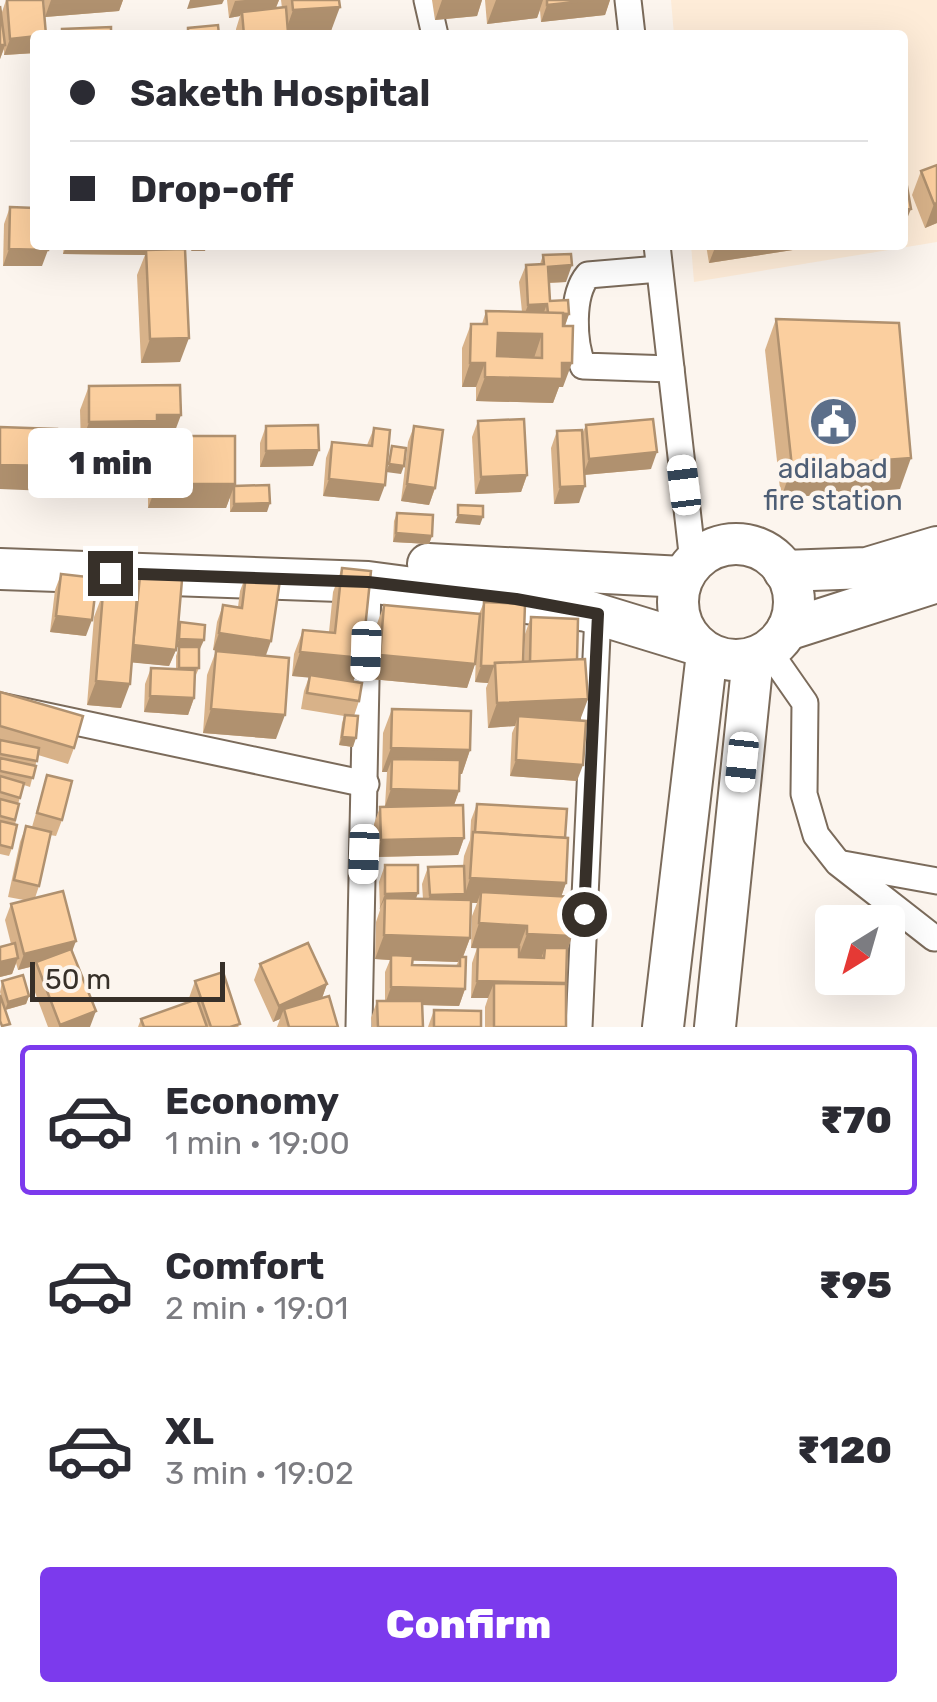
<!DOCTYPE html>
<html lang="en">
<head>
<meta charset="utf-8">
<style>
	:root { --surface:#fff; --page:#f2f2f3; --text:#2b2b33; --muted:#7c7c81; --line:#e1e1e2; --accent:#7c3aed }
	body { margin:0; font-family:Rubik,sans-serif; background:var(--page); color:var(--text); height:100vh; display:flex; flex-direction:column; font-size:38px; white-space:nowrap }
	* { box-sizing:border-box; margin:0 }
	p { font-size:32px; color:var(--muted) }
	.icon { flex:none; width:55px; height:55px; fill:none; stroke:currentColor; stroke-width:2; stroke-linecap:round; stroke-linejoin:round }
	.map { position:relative; height:1027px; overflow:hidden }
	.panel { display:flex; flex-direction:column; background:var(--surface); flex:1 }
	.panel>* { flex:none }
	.guide { position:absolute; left:30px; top:30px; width:878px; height:220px; border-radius:10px; box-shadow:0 10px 40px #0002; display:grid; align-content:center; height:220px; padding:0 40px; background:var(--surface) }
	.needle { width:65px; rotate:217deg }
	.tools { position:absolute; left:815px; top:905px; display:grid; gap:20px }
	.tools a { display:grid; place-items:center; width:90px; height:90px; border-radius:10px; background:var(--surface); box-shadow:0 10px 40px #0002; font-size:50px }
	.scale { position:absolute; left:30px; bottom:25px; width:195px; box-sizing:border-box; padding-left:10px; border:5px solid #373029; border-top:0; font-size:28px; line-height:35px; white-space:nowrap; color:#373029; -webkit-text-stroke:8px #fcf5ee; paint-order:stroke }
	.end { position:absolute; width:45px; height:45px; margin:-22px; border:12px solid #373029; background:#fff; box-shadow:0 0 0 5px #fff }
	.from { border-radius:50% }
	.bubble { position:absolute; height:70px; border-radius:10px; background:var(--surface); box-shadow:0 10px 40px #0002; font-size:32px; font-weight:800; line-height:70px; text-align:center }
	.car { position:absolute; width:30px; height:60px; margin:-30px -15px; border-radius:12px; box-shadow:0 0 8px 2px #0007; background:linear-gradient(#fff 24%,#345 0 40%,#fff 0 76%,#345 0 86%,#fff 0) }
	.guide b { display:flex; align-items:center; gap:35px; height:95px; font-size:38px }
	.guide b+b { border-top:2px solid var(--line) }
	.guide i { width:25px; height:25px; background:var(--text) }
	ul { padding:18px 0 0; list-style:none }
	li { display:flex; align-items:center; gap:30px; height:150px; margin:0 20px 15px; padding:0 20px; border:5px solid transparent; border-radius:10px }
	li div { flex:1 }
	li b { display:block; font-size:38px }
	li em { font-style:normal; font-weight:800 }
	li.on { border-color:var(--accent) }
	li>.icon { width:90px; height:90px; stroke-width:1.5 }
	.cta { display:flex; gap:20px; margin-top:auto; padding:20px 40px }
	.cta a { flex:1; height:115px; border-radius:10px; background:var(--accent); color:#fff; font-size:40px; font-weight:800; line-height:115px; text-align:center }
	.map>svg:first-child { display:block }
	.built { fill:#feecd8 }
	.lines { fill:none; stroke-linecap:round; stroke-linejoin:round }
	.street-casing { stroke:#7b6b5b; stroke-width:29 }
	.primary-casing { stroke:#7b6b5b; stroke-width:44 }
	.street { stroke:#fff; stroke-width:25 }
	.primary { stroke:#fff; stroke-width:40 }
	.wall { fill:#d8b289; fill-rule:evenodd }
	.shaded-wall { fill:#b0916f }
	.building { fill:#fbcf9f; stroke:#b0916f; stroke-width:2.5; fill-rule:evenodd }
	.route { stroke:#373029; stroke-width:12 }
	.labels { text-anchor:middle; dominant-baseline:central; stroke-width:9; stroke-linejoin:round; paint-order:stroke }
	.service-label { font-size:28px; fill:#4e5e75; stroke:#fcf5ee }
</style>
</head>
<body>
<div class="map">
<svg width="937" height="1027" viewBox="0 0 937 1027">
	<rect width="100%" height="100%" fill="#fcf5ee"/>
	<polygon class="built" points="671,0 937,0 937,242 694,282 691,245 902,245 902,35 674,35"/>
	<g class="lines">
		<defs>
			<g id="street">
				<polyline points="427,0 435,35"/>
				<polyline points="628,0 632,35"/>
				<polyline points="657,245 693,562"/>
				<path d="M 659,269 L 588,275 C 571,295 573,342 583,366 L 671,369"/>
				<polyline points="768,650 805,703 804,794 816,835 838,863 934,938"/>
				<polyline points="0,706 366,784"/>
				<polyline points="843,864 937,881"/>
				<polyline points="359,1027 368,582"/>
				<polyline points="579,1027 598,614"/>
			</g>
			<g id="primary">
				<circle cx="736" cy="602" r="58"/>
				<polyline points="428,564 683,577"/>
				<polyline points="0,569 368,582 587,611 695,644"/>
				<polyline points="784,571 867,568 937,547"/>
				<polyline points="787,630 937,582"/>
				<polyline points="663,1027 707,653"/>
				<polyline points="715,1027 753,658"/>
			</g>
		</defs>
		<use href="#street" class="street-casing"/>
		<use href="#primary" class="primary-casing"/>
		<use href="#street" class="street"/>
		<use href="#primary" class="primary"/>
	</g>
	<g class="wall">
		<polygon points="6,0 43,0 35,35 35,53 4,55 4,49 0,59 0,6 2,12"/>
		<polygon points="44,0 123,0 119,11 45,17"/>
		<polygon points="227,0 279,0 276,8 282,8 281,0 339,0 331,31 287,35 236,35 236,29 240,16 229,18"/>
		<polygon points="432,0 482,0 477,16 435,20"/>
		<polygon points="485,0 610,0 605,15 541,22 540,10 537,18 487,24"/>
		<polygon points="937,165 937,223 925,228 912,195 921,171"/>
		<polygon points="10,207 42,266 3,266 4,224"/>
		<polygon points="64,245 182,245 181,249 180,362 141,363 137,275 145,255 63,254"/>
		<polygon points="706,245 825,245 709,263"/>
		<polygon points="543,255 566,282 549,283 550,301 569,314 565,326 563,387 559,387 553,403 476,401 476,387 462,387 462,348 471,324 482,324 486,311 522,312 519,282 526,265 540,264"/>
		<polygon points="776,319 900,489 781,498 765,350"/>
		<polygon points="89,386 173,436 267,512 230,512 230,497 226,508 148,508 148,460 156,439 151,439 148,445 81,446 80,410"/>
		<polygon points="478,421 527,475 521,492 475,494 472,437"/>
		<polygon points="586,425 651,469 584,475 579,503 554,504 551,448 557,431 582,434"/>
		<polygon points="266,426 313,466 260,467 260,443"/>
		<polygon points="414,426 435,488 429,505 401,501 408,442"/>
		<polygon points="374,428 379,501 323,496 326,458 332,442 367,445"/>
		<polygon points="397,513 432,536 429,544 393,542 394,521"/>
		<polygon points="342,568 362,658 353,682 359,701 354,716 353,747 339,745 342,723 344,716 301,709 304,691 309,677 292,676 294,654 303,630 329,632 333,592"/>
		<polygon points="61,574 86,636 50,632 55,590"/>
		<polygon points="246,575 266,656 276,739 203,733 207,675 216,651 231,653 213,650 217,622 223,605 238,607 240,591"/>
		<polygon points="140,576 176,650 169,666 132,662 121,708 87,705 94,617 103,593 133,595"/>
		<polygon points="484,602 523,662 524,662 525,634 531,617 577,660 580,721 577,781 510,776 512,733 515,726 488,728 486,688 488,683 475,682 476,655 475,664 467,688 371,679 375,629 384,605 479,614"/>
		<polygon points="180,622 200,649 199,649 199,668 195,677 194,698 188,715 144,712 145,684 151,668 176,669 176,656 179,647 176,647 177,631"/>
		<polygon points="0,692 74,748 68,764 38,755 30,787 24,785 18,804 12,848 9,856 0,854"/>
		<polygon points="392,709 470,750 462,774 460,774 459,791 454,805 464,838 458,855 375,857 374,824 380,807 409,806 385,806 387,772 382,772 383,733"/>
		<polygon points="47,775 62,820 56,836 50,835 39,886 35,898 72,951 90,1027 48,1027 30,979 34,966 18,970 16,963 12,974 0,977 0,947 11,944 5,920 11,904 24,900 8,897 20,842 26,826 32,827"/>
		<path d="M 477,804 L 565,838 L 566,883 L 561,897 L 572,936 L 567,951 L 566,1027 L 485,1027 L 485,1007 L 488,998 L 471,998 L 472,963 L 477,948 L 471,948 L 472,916 L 477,903 L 471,903 L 470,938 L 463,957 L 465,989 L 459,1006 L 422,1005 L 423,1027 L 372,1027 L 371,1018 L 377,1001 L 385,1001 L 385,972 L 390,960 L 375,959 L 376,922 L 380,910 L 379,882 L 385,865 L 416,899 L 423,899 L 422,884 L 428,867 L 463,866 L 464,856 L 470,840 L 471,820 ZM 412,960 L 458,962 L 456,966 L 412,965 Z"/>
		<polygon points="260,964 327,984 322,998 338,1027 277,1027 280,1019 273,1022 254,980"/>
		<polygon points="2,981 29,996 26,1004 5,1010 0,992"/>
		<polygon points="195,981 239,1027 138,1027 141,1019 191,1001 189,998"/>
		<polygon points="434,1010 481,1027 428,1027"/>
	</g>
	<g class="shaded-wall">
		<polygon points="51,0 123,0 119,11 45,17"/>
		<polygon points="190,0 224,0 222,4 187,9"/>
		<polygon points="245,0 279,0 274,12 242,12 240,16 229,18 235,1"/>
		<polygon points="442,0 482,0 477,16 435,20"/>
		<polygon points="496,0 543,0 537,18 487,24"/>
		<polygon points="593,0 610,0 605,15 541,22 547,5"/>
		<polygon points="340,7 331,31 287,35 265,35 285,33 293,10"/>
		<polygon points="35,37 35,53 4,55 10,39"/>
		<polygon points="0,45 5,45 0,59"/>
		<polygon points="937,203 937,223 925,228 934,204"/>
		<polygon points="911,209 902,231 902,210"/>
		<polygon points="67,245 182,245 179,255 146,250 145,255 63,254"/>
		<polygon points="194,245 207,245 205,251 191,251"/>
		<polygon points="716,245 825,245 709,263"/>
		<polygon points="9,249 48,250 42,266 3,266"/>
		<polygon points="572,265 566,282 542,283 548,267"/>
		<polygon points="547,304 541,320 522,321 528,305"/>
		<polygon points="569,314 563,331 548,315"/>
		<polygon points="498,333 542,334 534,358 489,357"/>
		<polygon points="189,338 180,362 141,363 150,339"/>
		<polygon points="470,363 485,363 476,387 462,387"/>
		<polygon points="562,363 572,363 563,387 559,387 553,403 476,401 485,377"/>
		<polygon points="157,415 181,415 172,439 151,439 148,445 81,446 89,422"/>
		<polygon points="319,450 313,466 260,467 266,451"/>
		<polygon points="657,452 651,469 583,475 589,459"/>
		<polygon points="911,458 900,489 781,498 792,467"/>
		<polygon points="389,464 404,466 401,474 386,472"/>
		<polygon points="0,465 56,466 47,491 0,489"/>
		<polygon points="527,475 521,492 475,494 481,477"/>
		<polygon points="329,479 385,485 379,501 323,496"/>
		<polygon points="157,484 235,484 226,508 148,508"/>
		<polygon points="407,484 435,488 429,505 401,501"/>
		<polygon points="585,486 579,503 554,504 560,487"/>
		<polygon points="270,503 267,512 230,512 234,504"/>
		<polygon points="458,515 483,517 480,525 455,523"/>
		<polygon points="396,533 432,536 429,544 393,542"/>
		<polygon points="56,616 92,620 86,636 50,632"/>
		<polygon points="219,633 271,641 265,658 213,650"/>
		<polygon points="179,639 204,640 200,649 176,647"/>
		<polygon points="133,645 176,650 169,666 127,662"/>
		<polygon points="300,652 362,658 353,682 292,676"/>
		<polygon points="380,655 475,664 467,688 371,679"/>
		<polygon points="481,666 494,666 488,683 475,682"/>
		<polygon points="96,681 130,684 121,708 87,705"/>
		<polygon points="150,696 194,698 188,715 144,712"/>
		<polygon points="588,699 579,723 518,716 515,726 488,728 497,703"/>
		<polygon points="211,709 285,715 276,739 203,733"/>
		<polygon points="342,737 356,738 353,747 339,745"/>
		<polygon points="391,748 470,750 462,774 392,772 392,759 387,772 382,772"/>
		<polygon points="516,760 583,765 577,781 510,776"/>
		<polygon points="391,789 459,791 453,808 385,806"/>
		<polygon points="464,838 458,855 375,857 381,840"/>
		<polygon points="470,878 566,883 557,908 481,892 477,903 462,902 423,911 430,895 465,894"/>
		<polygon points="418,893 412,910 385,898 379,910 385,894"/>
		<polygon points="479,923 527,926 518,950 471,948"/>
		<polygon points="527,934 572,936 564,960 545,948 541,959 518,958"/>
		<polygon points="384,935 470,938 461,962 460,957 458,962 391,960 391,955 390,960 375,959"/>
		<polygon points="76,941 70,957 36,962 34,966 18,970 24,954"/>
		<polygon points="18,958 12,974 0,977 0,962"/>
		<polygon points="477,981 566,983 494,983 488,998 471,998"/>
		<polygon points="327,984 321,1001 284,1009 280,1019 273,1022 279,1006"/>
		<polygon points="391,987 465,989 459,1006 385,1004"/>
		<polygon points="29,996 26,1004 5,1010 8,1002"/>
		<polygon points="96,1011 90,1027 59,1027 60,1025"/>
	</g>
	<g class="building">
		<polygon points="7,0 43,0 46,35 10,39"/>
		<polygon points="292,0 339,0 340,7 293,10"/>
		<polygon points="547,0 593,0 547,5"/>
		<polygon points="0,6 5,45 0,45"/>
		<polygon points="286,7 288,33 244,35 242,12"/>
		<polygon points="218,25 219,35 188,35 188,28"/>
		<polygon points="111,27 111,35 62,35 62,29"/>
		<polygon points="937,165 937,203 934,204 921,171"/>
		<polygon points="902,175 905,175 911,209 902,210"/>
		<polygon points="10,207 35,208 35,245 48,245 48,250 9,249"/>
		<polygon points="185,249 189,338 150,339 146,250"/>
		<polygon points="571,254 572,265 548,267 550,301 568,300 569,314 548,313 547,304 528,305 526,265 544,264 543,255"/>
		<path d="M 486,311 L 563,313 L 563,326 L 573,326 L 572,363 L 562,363 L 562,379 L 485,377 L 485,363 L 470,363 L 471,324 L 487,324 ZM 498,333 L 542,334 L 542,358 L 497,356 Z"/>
		<polygon points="776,319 899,323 911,458 792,467"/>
		<polygon points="180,385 181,415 157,415 157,421 89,422 89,386"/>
		<polygon points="524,419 527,475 481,477 478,421"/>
		<polygon points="653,419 657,452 589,459 586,425"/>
		<polygon points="318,425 319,450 266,451 266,426"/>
		<polygon points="414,426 443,430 435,488 407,484"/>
		<polygon points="0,427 57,429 56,466 0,465"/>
		<polygon points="374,428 390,430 385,485 329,479 332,442 372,446"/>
		<polygon points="582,430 585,486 560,487 557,431"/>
		<rect x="157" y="436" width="78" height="48"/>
		<polygon points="392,446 406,448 404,466 389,464"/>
		<polygon points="269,485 270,503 234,504 234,486"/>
		<polygon points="458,505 483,506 483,517 458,515"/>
		<polygon points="397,513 433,515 432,536 396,533"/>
		<polygon points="342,568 371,571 362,658 300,652 303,630 335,633"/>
		<polygon points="61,574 97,578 92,620 56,616"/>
		<polygon points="246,575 280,580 271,641 219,633 223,605 242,608"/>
		<polygon points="140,576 182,580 176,650 133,645"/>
		<polygon points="103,593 137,596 130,684 96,681"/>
		<polygon points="484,602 525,604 523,662 495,663 495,666 481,666"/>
		<polygon points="384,605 480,614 475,664 380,655"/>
		<polygon points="531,617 578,619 577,660 530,662"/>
		<polygon points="180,622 205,625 204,640 179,639"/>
		<rect x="179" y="647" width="20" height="21"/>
		<polygon points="216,651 289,658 285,715 211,709"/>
		<polygon points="585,659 588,699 497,703 495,663"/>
		<polygon points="151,668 195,670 194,698 150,696"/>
		<polygon points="310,675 362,683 359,701 307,693"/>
		<polygon points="0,692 83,716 74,748 0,726"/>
		<polygon points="392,709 471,711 470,750 391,748"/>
		<polygon points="345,715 358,716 356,738 342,737"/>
		<polygon points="518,716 586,721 583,765 516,760"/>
		<polygon points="0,740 39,748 37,761 0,754"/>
		<polygon points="0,758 36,766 33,778 0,771"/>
		<polygon points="392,759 460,760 459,791 391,789"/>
		<polygon points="47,775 72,781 62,820 37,813"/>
		<polygon points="0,776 24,783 20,798 0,792"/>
		<polygon points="0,799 19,804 15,820 0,816"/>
		<polygon points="477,804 567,809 565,838 475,832"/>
		<polygon points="463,805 464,838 381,840 380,807"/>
		<polygon points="0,821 17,825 12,848 0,845"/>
		<polygon points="26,826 51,832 39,886 14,880"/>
		<polygon points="473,832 568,838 566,883 470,878"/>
		<polygon points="385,865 418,865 418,893 385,894"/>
		<polygon points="464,866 465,894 430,895 428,867"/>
		<polygon points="63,891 76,941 24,954 11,904"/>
		<polygon points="481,892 574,897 572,936 527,934 527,926 479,923"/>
		<polygon points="385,898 471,900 470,938 384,935"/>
		<polygon points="15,943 18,958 0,962 0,947"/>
		<polygon points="308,943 327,984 279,1006 260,964"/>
		<polygon points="478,947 519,947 519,957 544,958 545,948 567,948 566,983 477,981"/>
		<polygon points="71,949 96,1011 60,1025 36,962"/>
		<polygon points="391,955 413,956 412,965 460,966 460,957 466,957 465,989 391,987"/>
		<polygon points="223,972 240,1024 230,1027 211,1027 195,981"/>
		<polygon points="23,975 29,996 8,1002 2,981"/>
		<polygon points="494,983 566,984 566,1027 494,1027"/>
		<polygon points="0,995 10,1024 2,1026 0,1021"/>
		<polygon points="329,996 338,1027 289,1027 284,1009"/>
		<polygon points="197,999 207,1027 144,1027 141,1019"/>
		<polygon points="377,1001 422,1001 423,1027 378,1027"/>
		<polygon points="434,1010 481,1011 481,1027 434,1027"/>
	</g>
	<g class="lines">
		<polyline class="route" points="110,573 368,582 516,599 598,614 584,914"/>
	</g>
	<defs>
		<symbol id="civic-disc" viewBox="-11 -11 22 22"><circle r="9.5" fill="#5c6f8a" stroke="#fcf5ee"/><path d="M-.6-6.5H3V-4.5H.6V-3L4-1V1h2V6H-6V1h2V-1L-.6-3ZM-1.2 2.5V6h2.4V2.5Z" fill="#fff"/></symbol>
	</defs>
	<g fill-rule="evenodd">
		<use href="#civic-disc" x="806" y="394" width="55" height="55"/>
	</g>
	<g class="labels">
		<g class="service-label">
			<text x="833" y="468">adilabad<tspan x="833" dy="32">fire station</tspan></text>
		</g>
	</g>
</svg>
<div class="tools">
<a><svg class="needle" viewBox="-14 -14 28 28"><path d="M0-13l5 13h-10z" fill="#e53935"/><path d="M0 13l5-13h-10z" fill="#7c7c81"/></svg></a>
</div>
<div class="scale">50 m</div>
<i class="end from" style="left:584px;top:914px"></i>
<i class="end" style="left:110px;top:573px"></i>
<div class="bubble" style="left:28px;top:428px;width:165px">1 min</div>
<i class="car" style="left:684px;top:485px;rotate:353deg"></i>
<i class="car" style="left:366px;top:651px;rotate:182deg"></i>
<i class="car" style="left:742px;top:762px;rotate:186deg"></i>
<i class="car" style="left:364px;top:854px;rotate:182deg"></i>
<div class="guide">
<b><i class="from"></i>Saketh Hospital</b>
<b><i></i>Drop-off</b>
</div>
</div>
<section class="panel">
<ul>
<li class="on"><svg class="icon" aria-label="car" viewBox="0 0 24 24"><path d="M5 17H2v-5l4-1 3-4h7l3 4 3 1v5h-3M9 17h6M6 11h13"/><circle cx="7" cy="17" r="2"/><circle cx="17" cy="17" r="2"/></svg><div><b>Economy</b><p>1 min · 19:00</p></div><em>₹70</em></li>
<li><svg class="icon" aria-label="car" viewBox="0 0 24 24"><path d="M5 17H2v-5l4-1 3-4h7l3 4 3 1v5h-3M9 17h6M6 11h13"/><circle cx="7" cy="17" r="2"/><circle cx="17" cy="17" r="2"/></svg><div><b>Comfort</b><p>2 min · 19:01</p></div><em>₹95</em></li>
<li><svg class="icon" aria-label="car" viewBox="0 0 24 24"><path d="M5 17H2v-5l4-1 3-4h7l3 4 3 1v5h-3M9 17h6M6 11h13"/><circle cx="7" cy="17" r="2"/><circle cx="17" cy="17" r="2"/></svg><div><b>XL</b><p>3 min · 19:02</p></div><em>₹120</em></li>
</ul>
<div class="cta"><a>Confirm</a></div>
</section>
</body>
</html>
